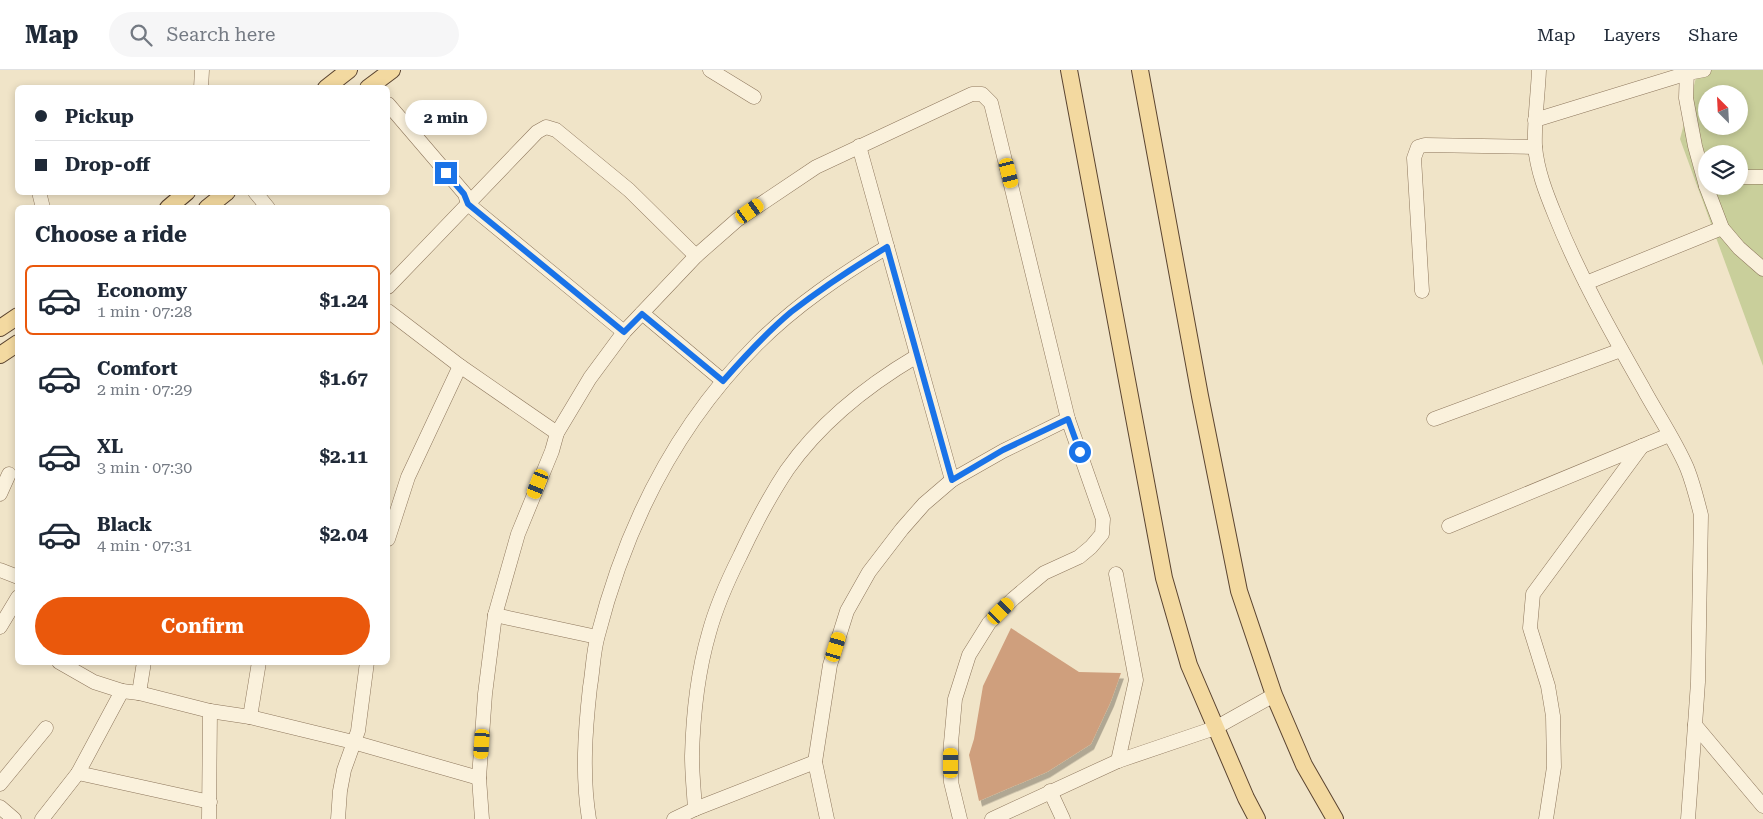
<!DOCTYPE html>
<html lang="en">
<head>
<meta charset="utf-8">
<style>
	:root { --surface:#fff; --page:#f6f6f7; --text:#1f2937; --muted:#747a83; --line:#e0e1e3; --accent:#ea580c }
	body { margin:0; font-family:"Roboto Serif",serif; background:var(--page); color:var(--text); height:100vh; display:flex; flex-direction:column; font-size:19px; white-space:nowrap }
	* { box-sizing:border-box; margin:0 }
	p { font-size:16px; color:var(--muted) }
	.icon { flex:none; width:28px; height:28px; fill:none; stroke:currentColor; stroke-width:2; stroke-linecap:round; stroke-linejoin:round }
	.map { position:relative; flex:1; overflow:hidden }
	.panel { position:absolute; left:15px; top:135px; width:375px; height:460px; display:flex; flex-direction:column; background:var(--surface); border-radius:8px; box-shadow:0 2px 8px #0003 }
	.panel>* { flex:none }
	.hud { position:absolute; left:15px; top:15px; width:375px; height:110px; border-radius:8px; box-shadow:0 2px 8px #0003; display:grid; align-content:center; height:110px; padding:0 20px; background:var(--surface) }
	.needle { width:32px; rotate:336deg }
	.tools { position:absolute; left:1698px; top:15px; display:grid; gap:10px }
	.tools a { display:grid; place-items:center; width:50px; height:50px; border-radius:50%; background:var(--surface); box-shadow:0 2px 8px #0003; font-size:25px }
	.end { position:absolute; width:22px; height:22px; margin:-11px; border:6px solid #1a73e8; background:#fff; box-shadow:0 0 0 2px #fff }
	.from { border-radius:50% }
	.bubble { position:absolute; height:35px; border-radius:18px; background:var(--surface); box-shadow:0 2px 8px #0003; font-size:16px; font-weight:700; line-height:35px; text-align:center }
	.car { position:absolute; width:15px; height:30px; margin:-15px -8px; border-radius:6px; box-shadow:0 0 4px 1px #0007; background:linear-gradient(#f5c518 24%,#345 0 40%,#f5c518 0 76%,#345 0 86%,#f5c518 0) }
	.hud b { display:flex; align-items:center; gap:18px; height:48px; font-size:19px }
	.hud b+b { border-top:1px solid var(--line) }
	.hud i { width:12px; height:12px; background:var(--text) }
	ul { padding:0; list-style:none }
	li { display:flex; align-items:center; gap:15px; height:70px; margin:0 10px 8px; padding:0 10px; border:2px solid transparent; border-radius:8px }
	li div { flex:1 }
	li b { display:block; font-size:19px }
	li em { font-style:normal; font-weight:700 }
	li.on { border-color:var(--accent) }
	li>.icon { width:45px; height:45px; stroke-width:1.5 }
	h2 { padding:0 20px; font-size:22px; line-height:60px }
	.action { display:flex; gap:10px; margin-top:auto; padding:10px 20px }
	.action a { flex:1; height:58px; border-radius:30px; background:var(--accent); color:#fff; font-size:20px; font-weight:700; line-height:58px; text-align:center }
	header { display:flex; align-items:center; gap:30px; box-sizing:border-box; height:70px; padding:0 25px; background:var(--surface); border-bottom:1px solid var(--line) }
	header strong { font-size:24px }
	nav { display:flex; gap:28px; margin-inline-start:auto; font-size:18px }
	.search { width:350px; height:45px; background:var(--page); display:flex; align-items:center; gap:12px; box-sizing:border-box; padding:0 18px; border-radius:28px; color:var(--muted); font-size:19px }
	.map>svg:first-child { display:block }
	.green { fill:#c9cf9b; fill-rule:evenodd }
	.building { fill:#cf9f7d; filter:url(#shadow) }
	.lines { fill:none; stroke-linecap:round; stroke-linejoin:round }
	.minor-casing { stroke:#8d765c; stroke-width:15 }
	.major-casing { stroke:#5b4430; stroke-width:18 }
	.minor { stroke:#faf1dc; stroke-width:14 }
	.major { stroke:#f3d9a0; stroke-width:16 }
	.route { stroke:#1a73e8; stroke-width:6 }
</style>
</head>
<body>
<header>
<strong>Map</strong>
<div class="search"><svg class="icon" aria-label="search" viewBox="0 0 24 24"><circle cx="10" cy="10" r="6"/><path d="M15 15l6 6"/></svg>Search here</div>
<nav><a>Map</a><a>Layers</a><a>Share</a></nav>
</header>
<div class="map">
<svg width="1763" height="749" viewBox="0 0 1763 749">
	<defs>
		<filter id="shadow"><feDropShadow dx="3" dy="5.5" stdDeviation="0" flood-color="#0004"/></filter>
	</defs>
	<rect width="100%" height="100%" fill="#f0e4c8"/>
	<path class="green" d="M 1698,0 L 1763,0 L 1763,296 L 1680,69 ZM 1706,24 L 1739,24 L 1739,56 L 1706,56 ZM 1706,84 L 1739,84 L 1739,116 L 1706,116 Z"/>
	<polygon class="building" points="1011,558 1079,602 1121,603 1111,631 1091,674 1047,702 979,731 969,685 974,669 983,616"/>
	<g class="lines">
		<defs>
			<g id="minor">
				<polyline points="710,0 754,27"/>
				<path d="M 1539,0 C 1538,25 1534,51 1535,76 C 1537,100 1546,123 1555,145 C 1579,205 1611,262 1643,318 C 1657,344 1675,370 1687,398 C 1693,413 1697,429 1701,445 L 1698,612 L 1695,655 L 1763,736"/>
				<polyline points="1687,0 1686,28 1695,76 1706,116"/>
				<polyline points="201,18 202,0"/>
				<polyline points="388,34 465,124 468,134 624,262"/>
				<polyline points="1535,50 1688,3 1704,0"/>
				<polyline points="859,76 952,410 1003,381 1068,349"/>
				<polyline points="1739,107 1763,107"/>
				<polyline points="1706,116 1722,158 1739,178 1763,199"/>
				<polyline points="39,122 43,138"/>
				<polyline points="255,122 268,138"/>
				<polyline points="1586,213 1722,158"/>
				<polyline points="388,217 537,62 546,57 556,60 629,120 696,186"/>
				<polyline points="1422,221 1414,88 1418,77 1425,75 1535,77"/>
				<polyline points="388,241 460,296 557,363"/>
				<polyline points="642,243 723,311"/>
				<polyline points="1434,349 1621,280"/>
				<polyline points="0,424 9,404"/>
				<polyline points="1449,456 1669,365"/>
				<polyline points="388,469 408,407 460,296"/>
				<polyline points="0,500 18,507"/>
				<polyline points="1116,504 1136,610 1118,691"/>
				<polyline points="495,545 597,567"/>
				<polyline points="0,557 18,527"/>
				<polyline points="122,621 139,623 210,641 250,647 353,672 479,708"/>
				<polyline points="139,623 144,592"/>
				<polyline points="250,647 259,592"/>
				<polyline points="78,703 210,732"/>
				<polyline points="0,714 46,658"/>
				<polyline points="1050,721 1063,749"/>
				<polyline points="0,737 14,749"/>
				<polyline points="695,739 815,692"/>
				<polyline points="42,749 78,703 122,621 94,612 59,592"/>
				<polyline points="209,749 210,641"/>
				<polyline points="338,749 340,721 344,700 358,661 367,592"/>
				<polyline points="482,749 479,708 485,624 495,545 518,464 552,381 557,363 590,308 624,262 696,186 737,150 816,97 972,24 982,24 991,33 1068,349 1103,449 1102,464 1091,477 1079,487 1044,503 1013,529 989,553 969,585 955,629 951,673 951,712 960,749"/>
				<path d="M 589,749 C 582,705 585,662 590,617 C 593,600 593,582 598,565 C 626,455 676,355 757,274 C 796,235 841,205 887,177"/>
				<path d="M 674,749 L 695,739 C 694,722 692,704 692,686 C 693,647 698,601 709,563 C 716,537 728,510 740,486 C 754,456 769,427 787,400 C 820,353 868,315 917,286"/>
				<polyline points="827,749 815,692 830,595 847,541 869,502 902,459 924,434 952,410"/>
				<polyline points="992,749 1118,691 1215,658 1274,625"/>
				<polyline points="1546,749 1554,697 1553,646 1548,616 1530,558 1533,524 1642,376"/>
				<polyline points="1688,749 1695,655"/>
			</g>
			<g id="major">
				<polyline points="1069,0 1164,508 1189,595 1246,728 1257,749"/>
				<polyline points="1140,0 1200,326 1239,521 1274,625 1304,695 1335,749"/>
				<polyline points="326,18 349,0"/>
				<polyline points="368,18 392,0"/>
				<polyline points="168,138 187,122"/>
				<polyline points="207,138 227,122"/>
				<polyline points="0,258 18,246"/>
				<polyline points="0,285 18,273"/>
			</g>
		</defs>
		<use href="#minor" class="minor-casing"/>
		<use href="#major" class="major-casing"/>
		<use href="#minor" class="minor"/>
		<use href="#major" class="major"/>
	</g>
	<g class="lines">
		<path class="route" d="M 446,103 L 464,124 L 468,134 L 624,262 L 642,244 L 723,311 C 744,287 766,263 791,242 C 822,218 854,197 887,177 L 952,410 L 1003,380 L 1068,349 L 1080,382"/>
	</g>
</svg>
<div class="tools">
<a><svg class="needle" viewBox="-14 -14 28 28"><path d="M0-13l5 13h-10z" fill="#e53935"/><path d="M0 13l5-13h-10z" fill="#747a83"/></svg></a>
<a><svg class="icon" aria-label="layers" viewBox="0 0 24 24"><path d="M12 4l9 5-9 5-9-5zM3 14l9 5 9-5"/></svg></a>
</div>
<i class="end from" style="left:1080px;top:382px"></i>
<i class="end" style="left:446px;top:103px"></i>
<div class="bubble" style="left:405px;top:30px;width:82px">2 min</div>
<i class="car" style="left:1009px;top:103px;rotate:166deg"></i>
<i class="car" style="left:750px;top:141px;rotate:55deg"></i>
<i class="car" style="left:538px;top:414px;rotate:202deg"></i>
<i class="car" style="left:1001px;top:541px;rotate:45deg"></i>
<i class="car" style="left:836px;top:577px;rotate:17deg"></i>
<i class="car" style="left:482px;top:674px;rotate:184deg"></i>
<i class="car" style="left:951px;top:693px;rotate:0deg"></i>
<div class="hud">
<b><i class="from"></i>Pickup</b>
<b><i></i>Drop-off</b>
</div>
<section class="panel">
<h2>Choose a ride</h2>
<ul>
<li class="on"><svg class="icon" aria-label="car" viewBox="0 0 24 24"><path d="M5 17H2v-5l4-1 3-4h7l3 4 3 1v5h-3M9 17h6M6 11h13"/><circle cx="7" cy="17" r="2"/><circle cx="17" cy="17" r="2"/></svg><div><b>Economy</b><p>1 min · 07:28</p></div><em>$1.24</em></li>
<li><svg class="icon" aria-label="car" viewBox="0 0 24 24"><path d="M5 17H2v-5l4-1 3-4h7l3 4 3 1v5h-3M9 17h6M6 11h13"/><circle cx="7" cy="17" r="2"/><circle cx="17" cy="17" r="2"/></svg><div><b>Comfort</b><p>2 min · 07:29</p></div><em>$1.67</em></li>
<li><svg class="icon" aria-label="car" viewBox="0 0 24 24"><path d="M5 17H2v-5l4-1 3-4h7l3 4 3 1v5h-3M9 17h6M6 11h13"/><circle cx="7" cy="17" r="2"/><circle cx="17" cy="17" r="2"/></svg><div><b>XL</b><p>3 min · 07:30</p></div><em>$2.11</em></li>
<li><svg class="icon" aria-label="car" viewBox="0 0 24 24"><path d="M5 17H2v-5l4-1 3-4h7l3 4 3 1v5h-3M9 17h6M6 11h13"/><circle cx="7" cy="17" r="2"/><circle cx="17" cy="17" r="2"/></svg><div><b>Black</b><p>4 min · 07:31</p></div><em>$2.04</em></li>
</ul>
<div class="action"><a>Confirm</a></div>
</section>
</div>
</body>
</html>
